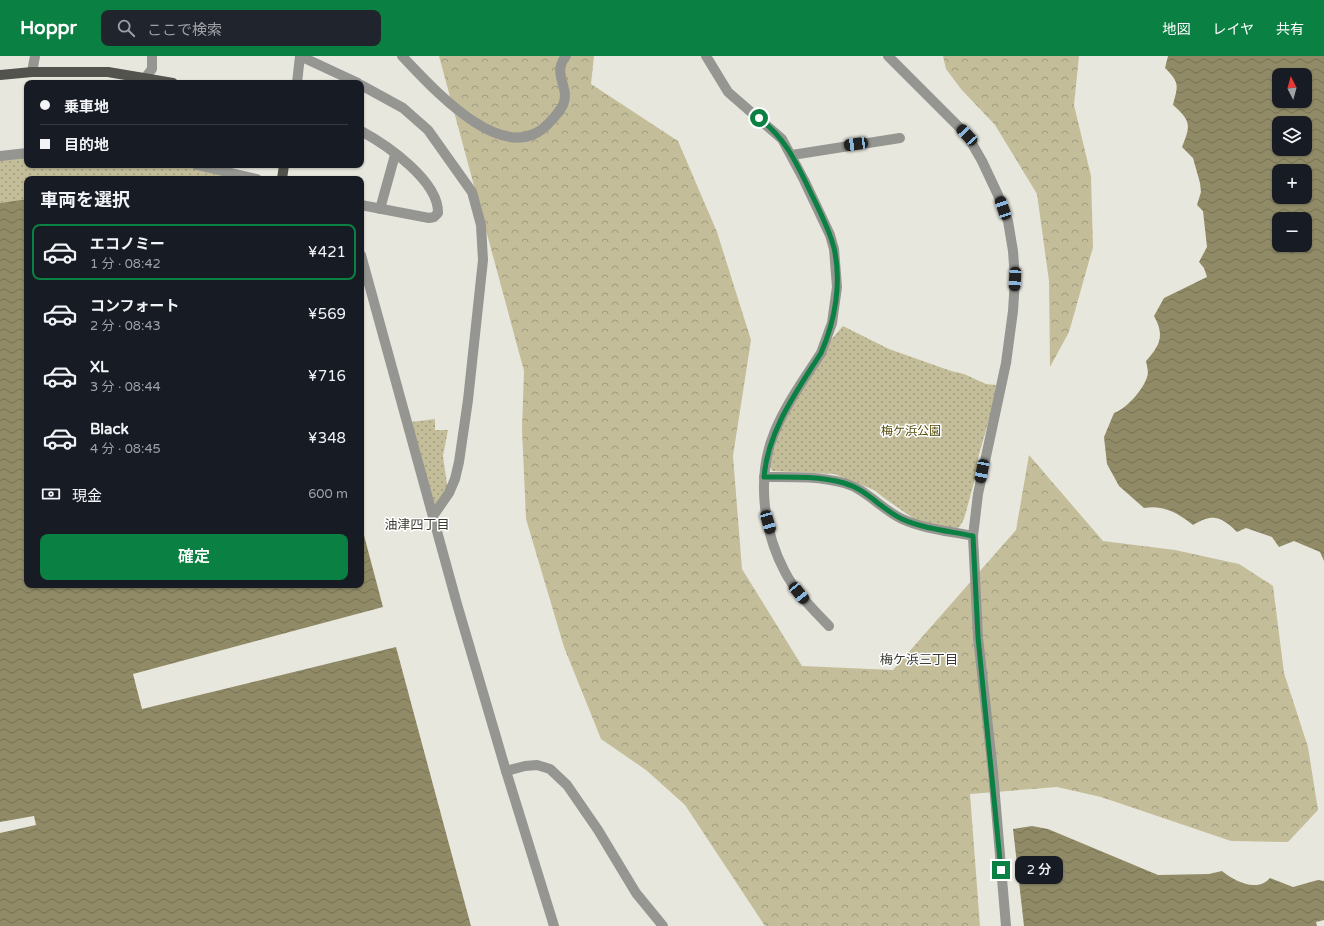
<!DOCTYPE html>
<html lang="ja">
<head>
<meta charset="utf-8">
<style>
	:root { --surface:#171b24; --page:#20242c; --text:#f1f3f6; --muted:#9ea1a6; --line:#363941; --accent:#0b8043 }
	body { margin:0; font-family:"Varela Round","Noto Sans JP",sans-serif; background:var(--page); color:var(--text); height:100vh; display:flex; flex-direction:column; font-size:15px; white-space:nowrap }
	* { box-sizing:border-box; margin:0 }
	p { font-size:13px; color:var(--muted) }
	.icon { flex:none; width:22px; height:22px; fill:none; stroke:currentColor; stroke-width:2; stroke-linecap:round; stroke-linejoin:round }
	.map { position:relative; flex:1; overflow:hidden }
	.panel { position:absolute; left:24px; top:120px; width:340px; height:412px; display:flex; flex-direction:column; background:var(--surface); border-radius:8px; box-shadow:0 1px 3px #0004 }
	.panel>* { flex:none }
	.top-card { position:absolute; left:24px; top:24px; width:340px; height:88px; border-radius:8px; box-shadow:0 1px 3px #0004; display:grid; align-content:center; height:88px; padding:0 16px; background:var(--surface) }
	.needle { width:26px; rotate:354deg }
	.tools { position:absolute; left:1272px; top:12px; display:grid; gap:8px }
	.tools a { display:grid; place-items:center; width:40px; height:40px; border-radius:8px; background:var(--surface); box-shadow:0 1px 3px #0004; font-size:20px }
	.end { position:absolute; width:18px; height:18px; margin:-9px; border:5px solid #0b8043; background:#fff; box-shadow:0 0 0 2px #fff }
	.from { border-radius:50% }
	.bubble { position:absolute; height:28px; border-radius:8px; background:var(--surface); box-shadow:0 1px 3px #0004; font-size:13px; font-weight:600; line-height:28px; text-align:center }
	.car { position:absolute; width:12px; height:24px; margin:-12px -6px; border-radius:5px; box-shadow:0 0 3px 1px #0007; background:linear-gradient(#222 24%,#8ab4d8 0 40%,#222 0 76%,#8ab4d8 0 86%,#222 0) }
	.top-card b { display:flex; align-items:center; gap:14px; height:38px; font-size:15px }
	.top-card b+b { border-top:1px solid var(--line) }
	.top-card i { width:10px; height:10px; background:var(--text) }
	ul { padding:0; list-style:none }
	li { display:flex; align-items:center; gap:12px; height:56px; margin:0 8px 6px; padding:0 8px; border:2px solid transparent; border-radius:8px }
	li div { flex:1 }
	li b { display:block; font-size:15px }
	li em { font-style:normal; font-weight:600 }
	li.selected { border-color:var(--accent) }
	li>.icon { width:36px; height:36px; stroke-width:1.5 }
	h2 { padding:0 16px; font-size:18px; line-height:48px }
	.pay { display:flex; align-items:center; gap:10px; height:44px; padding:0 16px; font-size:15px }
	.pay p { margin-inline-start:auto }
	.cta { display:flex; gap:8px; margin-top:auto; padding:8px 16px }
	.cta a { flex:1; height:46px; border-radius:8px; background:var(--accent); color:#fff; font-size:16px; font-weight:600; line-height:46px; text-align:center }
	header { display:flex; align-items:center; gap:24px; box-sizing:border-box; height:56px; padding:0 20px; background:var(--accent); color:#fff }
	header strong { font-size:19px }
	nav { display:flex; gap:22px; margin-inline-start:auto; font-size:14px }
	.search { width:280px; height:36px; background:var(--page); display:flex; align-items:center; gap:10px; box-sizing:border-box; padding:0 14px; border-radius:8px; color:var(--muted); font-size:15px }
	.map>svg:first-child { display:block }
	.forest { fill:url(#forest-crowns) }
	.park { fill:url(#park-dots) }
	.water { fill:url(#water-waves); fill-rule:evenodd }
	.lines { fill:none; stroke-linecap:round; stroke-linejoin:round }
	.minor { stroke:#959591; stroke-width:10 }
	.major { stroke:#53534d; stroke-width:10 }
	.route { stroke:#0b8043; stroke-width:5 }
	.labels { text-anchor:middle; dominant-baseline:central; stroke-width:3; stroke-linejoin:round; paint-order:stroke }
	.park-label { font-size:12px; fill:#544b07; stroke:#fff }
	.neighbourhood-label { font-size:13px; fill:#3b3b34; stroke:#fff }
</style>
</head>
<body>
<header>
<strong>Hoppr</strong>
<div class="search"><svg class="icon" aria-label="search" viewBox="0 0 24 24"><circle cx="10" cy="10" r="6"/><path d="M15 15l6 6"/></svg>ここで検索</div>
<nav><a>地図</a><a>レイヤ</a><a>共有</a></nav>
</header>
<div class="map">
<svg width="1324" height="870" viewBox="0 0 1324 870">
	<defs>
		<pattern id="forest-crowns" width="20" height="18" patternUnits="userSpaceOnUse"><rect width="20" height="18" fill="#c3be99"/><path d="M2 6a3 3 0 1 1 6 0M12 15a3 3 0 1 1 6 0" fill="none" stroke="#9f9b7d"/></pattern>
		<pattern id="park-dots" width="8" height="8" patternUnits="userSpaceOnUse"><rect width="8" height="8" fill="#c3be99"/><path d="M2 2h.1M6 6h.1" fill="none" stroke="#9f9b7d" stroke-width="1.8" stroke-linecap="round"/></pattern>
		<pattern id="water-waves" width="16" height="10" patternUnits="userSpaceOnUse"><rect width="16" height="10" fill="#908b66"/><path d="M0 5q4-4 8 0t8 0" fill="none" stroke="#767254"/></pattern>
	</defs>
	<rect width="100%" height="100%" fill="#e8e7de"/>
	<g class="forest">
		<polygon points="439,0 594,0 591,28 678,85 717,176 751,284 733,400 742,513 802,610 893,614 1016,474 1029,399 1103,485 1175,494 1239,508 1273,530 1284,617 1308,691 1318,754 1288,786 1231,785 1101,741 1057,731 970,738 980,870 765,870 685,749 646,714 601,683 564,591 526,463 522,373 524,315"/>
		<polygon points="943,0 1079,0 1074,49 1091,120 1093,191 1069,276 1050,311 1049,225 1037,138 995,69 961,33 946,13"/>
	</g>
	<g class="park">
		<polygon points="27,97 27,109 197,109 257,123 27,123 27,143 0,147 0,100"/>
		<polygon points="843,270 889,293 951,315 964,318 986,328 996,329 993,350 978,402 976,419 964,463 960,470 953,476 917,465 884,442 874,434 834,418 772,415 769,408 787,353 829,286"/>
		<polygon points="435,363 435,374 448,374 443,400 448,435 434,454 411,366"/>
	</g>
	<g class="water">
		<path d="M 1168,0 L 1324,0 L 1324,505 L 1320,496 L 1294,485 L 1279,491 L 1272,481 L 1246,472 L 1237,476 C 1221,460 1213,457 1193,469 C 1178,457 1164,449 1144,452 L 1119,430 L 1107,408 L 1104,381 L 1114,357 C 1125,354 1144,333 1147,321 C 1149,317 1147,310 1146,305 C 1160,290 1165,279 1154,260 L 1164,242 L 1207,221 L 1204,212 L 1199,206 L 1207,191 L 1203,155 L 1197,149 L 1201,136 L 1200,127 L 1193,102 L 1182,91 C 1191,69 1191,65 1173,49 C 1178,29 1180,27 1165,12 ZM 1279,19 L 1305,19 L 1305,45 L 1279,45 ZM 1279,67 L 1305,67 L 1305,93 L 1279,93 ZM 1279,115 L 1305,115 L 1305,141 L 1279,141 ZM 1279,163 L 1305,163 L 1305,189 L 1279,189 Z"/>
		<polygon points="27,143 27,529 361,529 361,468 383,551 133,618 142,653 396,591 471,870 0,870 0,777 36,769 34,760 0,766 0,147"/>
		<path d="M 1032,770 L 1048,773 L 1158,819 L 1209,818 L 1222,815 C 1234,825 1257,837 1270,822 L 1293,831 L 1318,824 L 1324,825 L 1324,864 L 1316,866 L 1317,870 L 1024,870 L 1013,773 Z"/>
	</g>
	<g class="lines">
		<g class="minor">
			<polyline points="300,0 358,27"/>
			<path d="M 402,0 C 431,30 504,114 548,68 C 553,63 559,56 563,49 C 571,31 551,19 566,0"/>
			<path d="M 706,0 L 728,36 L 782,83 L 804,124 L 830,179 L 834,193 L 837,231 L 832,267 L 821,297 C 805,322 786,348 775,375 C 756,419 763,475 785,516 C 796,537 813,553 829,570"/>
			<polyline points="888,0 967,79 982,105 998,139 1008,165 1013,195 1015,223 1013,255 1006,307 978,438 973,480 978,581 993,716 1006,870"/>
			<polyline points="32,16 35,0"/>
			<polyline points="145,27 145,22 152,13 152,0"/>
			<polyline points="297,27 300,0"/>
			<polyline points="361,29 403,52 428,74 472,136 481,169 483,204 468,344 459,406 455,423 449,437 433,460"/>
			<path d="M 361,75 C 387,89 439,125 438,157 L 434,161 L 429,162 L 361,149"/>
			<polyline points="792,99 900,82"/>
			<polyline points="0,100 27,97"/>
			<polyline points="197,109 257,123"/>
			<polyline points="380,153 395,99"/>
			<polyline points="361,199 457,548 506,715 525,710 537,709 550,713 567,729 598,774 636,837 663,870"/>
			<path d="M 764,421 C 791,421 818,420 844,427 C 866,433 881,453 902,463 C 924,473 949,475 973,480"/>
			<polyline points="506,715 554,870"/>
		</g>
		<g class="major">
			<polyline points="0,19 32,16 108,16 173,27"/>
			<polyline points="282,123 284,109"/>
		</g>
	</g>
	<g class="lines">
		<path class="route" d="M 759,62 C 785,82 795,104 809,133 C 818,152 829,172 834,192 C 842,227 835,265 821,297 C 797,335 768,374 764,421 C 791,421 818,420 844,427 C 866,433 881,453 902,463 C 924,473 949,475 973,480 L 978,581 L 1001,814"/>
	</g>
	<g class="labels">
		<g class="park-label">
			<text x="911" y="375">梅ケ浜公園</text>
		</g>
		<g class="neighbourhood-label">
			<text x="417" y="469">油津四丁目</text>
			<text x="919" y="604">梅ケ浜三丁目</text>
		</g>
	</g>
</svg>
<div class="tools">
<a><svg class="needle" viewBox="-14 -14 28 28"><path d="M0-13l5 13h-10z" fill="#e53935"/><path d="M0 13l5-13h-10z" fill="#9ea1a6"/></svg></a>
<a><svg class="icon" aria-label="layers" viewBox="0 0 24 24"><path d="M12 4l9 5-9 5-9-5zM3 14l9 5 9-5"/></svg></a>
<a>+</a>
<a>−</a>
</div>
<i class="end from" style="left:759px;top:62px"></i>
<i class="end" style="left:1001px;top:814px"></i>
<div class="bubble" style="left:1015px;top:800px;width:48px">2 分</div>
<i class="car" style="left:967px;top:79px;rotate:317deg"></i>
<i class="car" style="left:856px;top:88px;rotate:262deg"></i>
<i class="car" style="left:1003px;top:152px;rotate:341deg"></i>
<i class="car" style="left:1015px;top:223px;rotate:183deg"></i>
<i class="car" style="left:982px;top:415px;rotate:191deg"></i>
<i class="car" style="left:768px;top:466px;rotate:164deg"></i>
<i class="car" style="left:799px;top:537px;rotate:141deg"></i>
<div class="top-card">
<b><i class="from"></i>乗車地</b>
<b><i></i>目的地</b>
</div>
<section class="panel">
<h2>車両を選択</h2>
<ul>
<li class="selected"><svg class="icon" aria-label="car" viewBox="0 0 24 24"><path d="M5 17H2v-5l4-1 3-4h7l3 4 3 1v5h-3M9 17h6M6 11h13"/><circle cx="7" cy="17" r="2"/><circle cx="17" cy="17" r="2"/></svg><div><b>エコノミー</b><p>1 分 · 08:42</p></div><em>¥421</em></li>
<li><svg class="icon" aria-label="car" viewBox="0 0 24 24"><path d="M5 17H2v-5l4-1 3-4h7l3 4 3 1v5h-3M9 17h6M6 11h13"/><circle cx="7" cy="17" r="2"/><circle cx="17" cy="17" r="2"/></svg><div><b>コンフォート</b><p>2 分 · 08:43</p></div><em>¥569</em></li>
<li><svg class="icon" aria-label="car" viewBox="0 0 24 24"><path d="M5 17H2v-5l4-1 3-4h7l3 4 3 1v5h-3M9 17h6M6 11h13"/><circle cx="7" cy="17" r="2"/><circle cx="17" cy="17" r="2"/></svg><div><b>XL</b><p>3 分 · 08:44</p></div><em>¥716</em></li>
<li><svg class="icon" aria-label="car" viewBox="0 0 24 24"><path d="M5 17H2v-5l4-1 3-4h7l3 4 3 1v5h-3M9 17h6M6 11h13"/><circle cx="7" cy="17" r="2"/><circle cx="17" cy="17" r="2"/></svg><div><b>Black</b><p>4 分 · 08:45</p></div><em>¥348</em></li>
</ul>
<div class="pay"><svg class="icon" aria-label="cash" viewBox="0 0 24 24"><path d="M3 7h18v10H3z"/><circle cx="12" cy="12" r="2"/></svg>現金<p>600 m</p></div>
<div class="cta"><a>確定</a></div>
</section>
</div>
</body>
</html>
